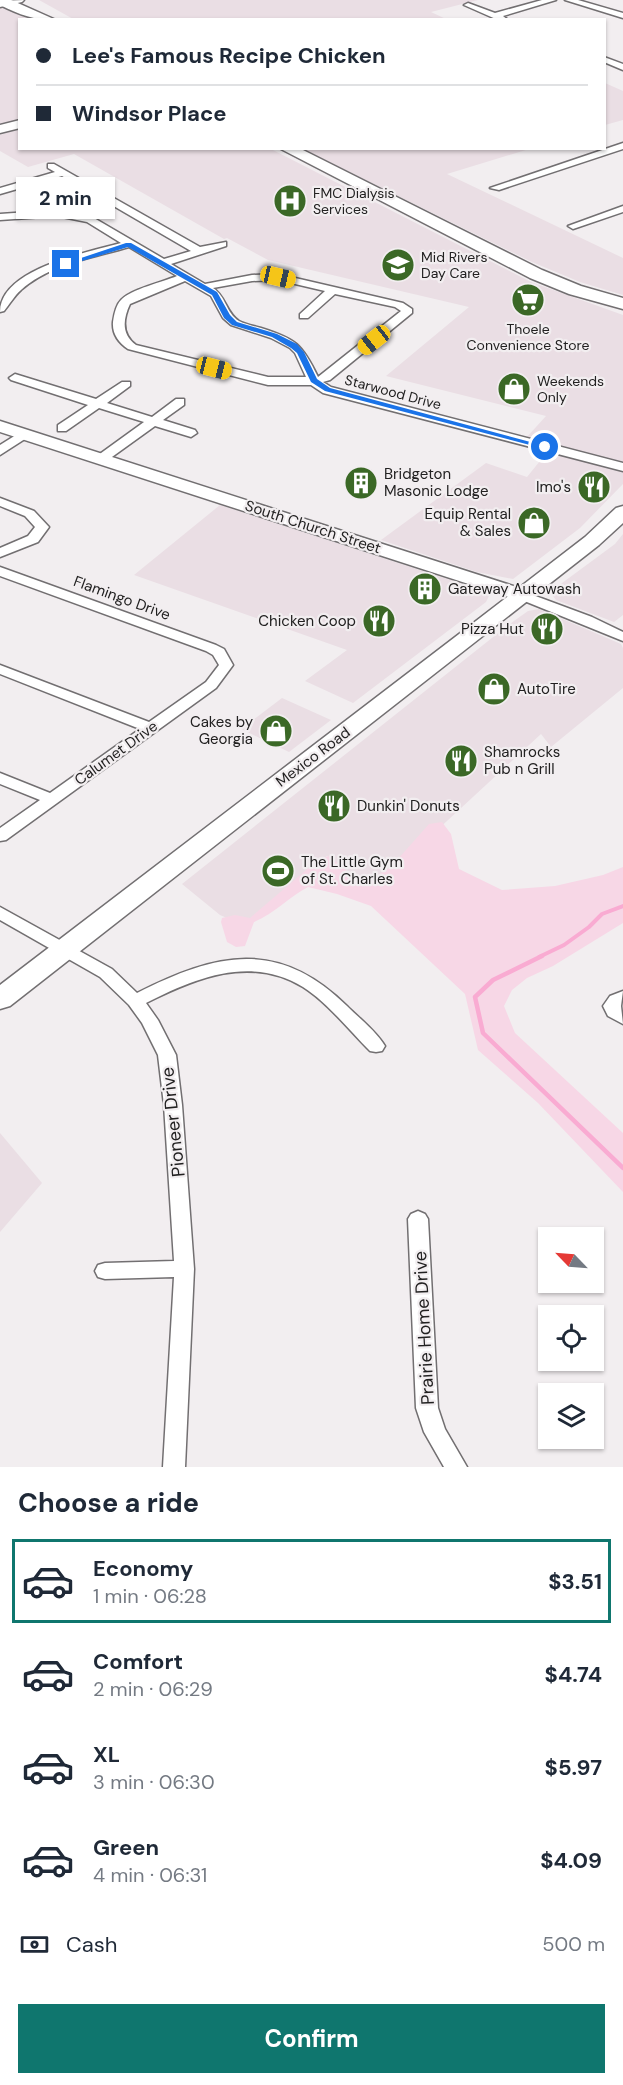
<!DOCTYPE html>
<html lang="en">
<head>
<meta charset="utf-8">
<style>
	:root { --surface:#fff; --page:#f2f2f3; --text:#1f2937; --muted:#747a83; --line:#e0e1e3; --accent:#0f766e }
	body { margin:0; font-family:"DM Sans",sans-serif; background:var(--page); color:var(--text); height:100vh; display:flex; flex-direction:column; font-size:22px; white-space:nowrap }
	* { box-sizing:border-box; margin:0 }
	p { font-size:20px; color:var(--muted) }
	.icon { flex:none; width:33px; height:33px; fill:none; stroke:currentColor; stroke-width:2; stroke-linecap:round; stroke-linejoin:round }
	.map { position:relative; height:1467px; overflow:hidden }
	.panel { display:flex; flex-direction:column; background:var(--surface); flex:1 }
	.panel>* { flex:none }
	.banner { position:absolute; left:18px; top:18px; width:588px; height:132px; border-radius:0px; box-shadow:0 2px 4px #0004; display:grid; align-content:center; height:132px; padding:0 18px; background:var(--surface) }
	.needle { width:39px; rotate:295deg }
	.tools { position:absolute; left:538px; top:1227px; display:grid; gap:12px }
	.tools a { display:grid; place-items:center; width:66px; height:66px; border-radius:0px; background:var(--surface); box-shadow:0 2px 4px #0004; font-size:30px }
	.end { position:absolute; width:27px; height:27px; margin:-14px; border:8px solid #1a73e8; background:#fff; box-shadow:0 0 0 3px #fff }
	.from { border-radius:50% }
	.bubble { position:absolute; height:42px; border-radius:0px; background:var(--surface); box-shadow:0 2px 4px #0004; font-size:20px; font-weight:700; line-height:42px; text-align:center }
	.car { position:absolute; width:18px; height:36px; margin:-18px -9px; border-radius:8px; box-shadow:0 0 4px 2px #0007; background:linear-gradient(#f5c518 24%,#345 0 40%,#f5c518 0 76%,#345 0 86%,#f5c518 0) }
	.banner b { display:flex; align-items:center; gap:21px; height:57px; font-size:22px }
	.banner b+b { border-top:2px solid var(--line) }
	.banner i { width:15px; height:15px; background:var(--text) }
	ul { padding:0; list-style:none }
	li { display:flex; align-items:center; gap:18px; height:84px; margin:0 12px 9px; padding:0 6px; border:3px solid transparent; border-radius:0px }
	li div { flex:1 }
	li b { display:block; font-size:22px }
	li em { font-style:normal; font-weight:700 }
	li.active { border-color:var(--accent) }
	li>.icon { width:54px; height:54px; stroke-width:1.5 }
	h2 { padding:0 18px; font-size:27px; line-height:72px }
	.pay { display:flex; align-items:center; gap:15px; height:66px; padding:0 18px; font-size:22px }
	.pay p { margin-inline-start:auto }
	.cta { display:flex; gap:12px; margin-top:auto; padding:12px 18px }
	.cta a { flex:1; height:69px; border-radius:0px; background:var(--accent); color:#fff; font-size:24px; font-weight:700; line-height:69px; text-align:center }
	.map>svg:first-child { display:block }
	.built { fill:#eadee4 }
	.green { fill:#f7d7e6 }
	.lines { fill:none; stroke-linecap:round; stroke-linejoin:round }
	.stream-far1 { stroke:#f9abd2; stroke-width:4 }
	.stream { stroke:#f9abd2; stroke-width:4.5 }
	.street-casing { stroke:#726f71; stroke-width:3 }
	.secondary-casing { stroke:#726f71; stroke-width:3 }
	.primary-casing { stroke:#726f71; stroke-width:3 }
	.street { fill:#fff; fill-rule:evenodd }
	.secondary { fill:#fff; fill-rule:evenodd }
	.primary { fill:#fff; fill-rule:evenodd }
	.route { fill:#1a73e8 }
	.labels { text-anchor:middle; dominant-baseline:central; stroke-width:4.5; stroke-linejoin:round; paint-order:stroke }
	.far-poi-label { font-size:14px; fill:#222121; stroke:#f2eef0; text-anchor:start }
	.far-street-label { font-size:14px; fill:#222121; stroke:#f2eef0 }
	.poi-label { font-size:15px; fill:#222121; stroke:#f2eef0; text-anchor:start }
	.street-label { font-size:15px; fill:#222121; stroke:#f2eef0 }
	.near-street-label { font-size:18px; fill:#222121; stroke:#f2eef0 }
</style>
</head>
<body>
<div class="map">
<svg width="623" height="1467" viewBox="0 0 623 1467">
	<rect width="100%" height="100%" fill="#f2eef0"/>
	<g class="built">
		<polygon points="39,0 478,0 431,12 448,20 75,20"/>
		<polygon points="0,7 9,8 31,19 20,20 19,120 0,125"/>
		<polygon points="605,83 623,91 623,120 605,125"/>
		<polygon points="19,129 20,148 271,149 531,282 623,315 623,484 580,528 513,579 477,572 381,540 486,463 527,477 548,451 526,438 546,416 386,376 469,307 268,260 227,238 224,239 74,154 28,167 0,151 0,135"/>
		<polygon points="303,149 529,149 447,174 623,258 623,295 580,282 532,262"/>
		<polygon points="220,505 472,587 490,594 486,602 353,703 305,681 347,650 134,575"/>
		<polygon points="623,534 623,615 614,622 556,600 553,596 554,589 615,544"/>
		<polygon points="539,609 621,644 623,648 623,688 551,747 541,734 368,894 327,856 243,925 220,915 182,884 507,626 528,611"/>
		<polygon points="282,698 331,720 289,752 241,729"/>
		<polygon points="0,1133 42,1183 0,1232"/>
	</g>
	<path class="green" d="M 442,822 L 451,834 L 459,869 L 502,890 L 555,886 L 603,875 L 623,867 L 623,923 L 553,966 L 527,978 L 512,990 L 504,1006 L 515,1033 L 623,1133 L 623,1192 L 538,1103 L 478,1050 L 465,994 L 371,906 L 337,894 L 308,887 C 289,897 274,914 254,922 L 245,946 L 236,947 L 227,942 L 221,922 L 222,918 L 235,915 L 250,918 L 319,859 L 329,856 L 355,878 L 367,881 L 390,868 L 429,824 Z"/>
	<g class="lines">
		<polyline class="stream-far1" points="539,957 564,945 589,927 602,914 623,906"/>
		<polyline class="stream" points="542,956 493,980 475,997 483,1033 623,1168"/>
		<defs>
			<g id="street">
				<polygon points="542,0 556,0 503,16 508,20 498,20 464,5 468,3 495,13"/>
				<polygon points="565,0 578,0 623,13 623,18"/>
				<polygon points="604,57 623,64 623,70 604,62"/>
				<polygon points="623,143 623,149 499,190 490,188"/>
				<path d="M 48,164 L 54,164 L 200,247 L 226,242 L 226,246 L 171,264 L 205,284 L 252,275 L 278,274 L 403,303 L 412,309 L 412,313 L 330,380 L 323,382 L 331,387 L 623,463 L 623,471 L 323,393 L 311,385 L 268,385 L 128,349 C 119,343 112,334 113,322 C 114,315 116,305 121,300 C 131,289 163,282 177,276 L 129,247 C 93,258 50,264 21,290 C 14,296 10,304 4,311 L 0,312 C 0,269 88,252 121,243 L 87,222 L 57,216 L 0,220 L 0,214 L 57,210 L 94,218 L 164,259 L 191,251 L 62,176 L 0,194 L 0,188 L 55,172 L 48,168 ZM 278,280 L 325,291 L 300,314 L 300,318 L 308,318 L 335,294 L 395,307 L 401,311 L 318,377 C 302,344 296,339 261,328 C 254,326 245,324 239,321 C 226,313 226,296 213,288 L 252,281 ZM 185,281 L 211,296 L 223,318 L 231,325 L 271,338 L 290,348 L 295,353 L 306,377 L 268,377 L 136,345 C 121,334 123,319 130,304 Z"/>
				<polygon points="623,206 623,212 573,229 568,226"/>
				<polygon points="15,374 96,399 122,382 130,382 130,386 107,403 152,417 176,399 184,399 184,405 163,420 195,430 197,433 191,437 155,426 105,462 97,462 95,459 97,456 144,422 99,408 66,431 58,431 58,425 88,405 11,380 9,378"/>
				<polygon points="24,430 28,431 28,437 0,455 0,445"/>
				<polygon points="0,498 34,511 49,527 38,542 0,557 0,548 28,536 35,527 25,516 0,506"/>
				<polygon points="0,567 216,645 224,649 233,665 216,688 6,840 0,841 0,828 40,800 0,784 0,773 50,793 140,729 0,674 0,665 149,722 206,682 219,665 213,655 206,651 0,576"/>
				<polygon points="522,591 592,617 623,632 623,641 517,598 515,595"/>
				<path d="M 0,907 L 112,969 L 137,993 C 216,953 278,938 347,1006 C 359,1018 376,1031 385,1046 L 382,1051 L 376,1052 L 370,1051 C 348,1029 328,1003 303,987 C 250,955 196,978 146,1003 L 158,1020 L 176,1055 L 182,1105 L 194,1269 L 185,1467 L 163,1467 L 174,1277 L 105,1279 L 98,1277 L 95,1271 L 98,1265 L 105,1263 L 174,1261 L 164,1105 L 158,1055 L 142,1023 L 129,1005 L 100,977 L 0,920 Z"/>
				<polygon points="623,991 621,1006 623,1024 608,1016 603,1006 610,996"/>
				<polygon points="418,1211 425,1214 428,1219 438,1408 445,1429 467,1467 444,1467 424,1432 416,1408 408,1219 411,1214"/>
			</g>
			<g id="secondary">
				<polygon points="24,0 22,2 0,7 0,1"/>
				<polygon points="20,120 20,128 0,133 0,125"/>
				<polygon points="0,421 529,591 532,595 529,599 515,599 0,432"/>
			</g>
			<g id="primary">
				<path d="M 0,0 L 11,0 L 56,20 C 34,20 20,15 0,5 Z"/>
				<polygon points="279,148 299,148 542,270 581,286 623,298 623,309 569,294 530,278"/>
				<polygon points="623,506 623,523 599,545 10,1006 0,1009 0,985 463,631 585,537 616,508"/>
			</g>
		</defs>
		<use href="#street" class="street-casing"/>
		<use href="#secondary" class="secondary-casing"/>
		<use href="#primary" class="primary-casing"/>
		<use href="#street" class="street"/>
		<use href="#secondary" class="secondary"/>
		<use href="#primary" class="primary"/>
	</g>
	<polygon class="route" points="126,243 131,243 217,292 230,315 237,322 277,334 297,344 304,352 317,379 330,388 549,447 545,449 325,391 311,382 297,353 291,348 272,337 232,325 224,318 212,295 128,247 69,265 63,264"/>
	<defs>
		<symbol id="hospital-disc" viewBox="-11 -11 22 22"><circle r="9.5" fill="#3b6826" stroke="#f2eef0"/><path d="M-5-5h3v3.5h4V-5h3V5h-3V1.5h-4V5h-3Z" fill="#fff"/></symbol>
		<symbol id="school-disc" viewBox="-11 -11 22 22"><circle r="9.5" fill="#3b6826" stroke="#f2eef0"/><path d="M0-5L7-2L0 1L-7-2ZM-4 1L0 2.5L4 1V4Q0 6-4 4Z" fill="#fff"/></symbol>
		<symbol id="supermarket-disc" viewBox="-11 -11 22 22"><circle r="9.5" fill="#3b6826" stroke="#f2eef0"/><path d="M-6-5.5h2.5l.6 2H6L4.5 2H-2.5L-4.4-4H-6ZM-1.5 3.2a1.3 1.3 0 1 0 .1 0ZM3 3.2a1.3 1.3 0 1 0 .1 0Z" fill="#fff"/></symbol>
		<symbol id="shop-disc" viewBox="-11 -11 22 22"><circle r="9.5" fill="#3b6826" stroke="#f2eef0"/><path d="M-5-2.5h2.3a2.7 3.5 0 0 1 5.4 0H5L5.5 6h-11ZM-1.5-2.5h3a1.5 2.3 0 0 0-3 0Z" fill="#fff"/></symbol>
		<symbol id="building-disc" viewBox="-11 -11 22 22"><circle r="9.5" fill="#3b6826" stroke="#f2eef0"/><path d="M-4-6H4V6H1V3H-1V6H-4ZM-2.5-4.3h1.7v1.8h-1.7ZM.8-4.3h1.7v1.8H.8ZM-2.5-1h1.7V.8h-1.7ZM.8-1h1.7V.8H.8Z" fill="#fff"/></symbol>
		<symbol id="restaurant-disc" viewBox="-11 -11 22 22"><circle r="9.5" fill="#3b6826" stroke="#f2eef0"/><path d="M-5-6h1v4h1v-4h1v4h1v-4h1v5L-1.5 .5V6h-2V.5L-5-1ZM5-6V6H3V1.5H1.5Q1.5-4 5-6Z" fill="#fff"/></symbol>
		<symbol id="stadium-disc" viewBox="-11 -11 22 22"><circle r="9.5" fill="#3b6826" stroke="#f2eef0"/><path d="M0-5a6.5 5 0 1 0 0 10a6.5 5 0 1 0 0-10ZM-3.5-1.8h7v3.6h-7Z" fill="#fff"/></symbol>
	</defs>
	<g fill-rule="evenodd">
		<use href="#hospital-disc" x="271" y="182" width="38" height="38"/>
		<use href="#school-disc" x="379" y="246" width="38" height="38"/>
		<use href="#supermarket-disc" x="509" y="281" width="38" height="38"/>
		<use href="#shop-disc" x="495" y="370" width="38" height="38"/>
		<use href="#building-disc" x="342" y="464" width="38" height="38"/>
		<use href="#restaurant-disc" x="575" y="468" width="38" height="38"/>
		<use href="#shop-disc" x="515" y="504" width="38" height="38"/>
		<use href="#building-disc" x="406" y="570" width="38" height="38"/>
		<use href="#restaurant-disc" x="360" y="602" width="38" height="38"/>
		<use href="#restaurant-disc" x="528" y="610" width="38" height="38"/>
		<use href="#shop-disc" x="475" y="670" width="38" height="38"/>
		<use href="#shop-disc" x="257" y="712" width="38" height="38"/>
		<use href="#restaurant-disc" x="442" y="742" width="38" height="38"/>
		<use href="#restaurant-disc" x="315" y="787" width="38" height="38"/>
		<use href="#stadium-disc" x="259" y="852" width="38" height="38"/>
	</g>
	<g class="labels">
		<g class="far-poi-label">
			<text x="313" y="193">FMC Dialysis<tspan x="313" dy="16">Services</tspan></text>
			<text x="421" y="257">Mid Rivers<tspan x="421" dy="16">Day Care</tspan></text>
			<text x="528" y="329" text-anchor="middle">Thoele<tspan x="528" dy="16">Convenience Store</tspan></text>
			<text x="537" y="381">Weekends<tspan x="537" dy="16">Only</tspan></text>
		</g>
		<g class="far-street-label">
			<text transform="translate(393 392) rotate(15)">Starwood Drive</text>
		</g>
		<g class="poi-label">
			<text x="384" y="474">Bridgeton<tspan x="384" dy="17">Masonic Lodge</tspan></text>
			<text x="571" y="487" text-anchor="end">Imo's</text>
			<text x="511" y="514" text-anchor="end">Equip Rental<tspan x="511" dy="17">&amp; Sales</tspan></text>
			<text x="448" y="589">Gateway Autowash</text>
			<text x="356" y="621" text-anchor="end">Chicken Coop</text>
			<text x="524" y="629" text-anchor="end">Pizza Hut</text>
			<text x="517" y="689">AutoTire</text>
			<text x="253" y="722" text-anchor="end">Cakes by<tspan x="253" dy="17">Georgia</tspan></text>
			<text x="484" y="752">Shamrocks<tspan x="484" dy="17">Pub n Grill</tspan></text>
			<text x="357" y="806">Dunkin' Donuts</text>
			<text x="301" y="862">The Little Gym<tspan x="301" dy="17">of St. Charles</tspan></text>
		</g>
		<g class="street-label">
			<text transform="translate(313 527) rotate(18)">South Church Street</text>
			<text transform="translate(122 598) rotate(20)">Flamingo Drive</text>
			<text transform="translate(116 753) rotate(-36)">Calumet Drive</text>
			<text transform="translate(313 757) rotate(-37)">Mexico Road</text>
		</g>
		<g class="near-street-label">
			<text transform="translate(173 1122) rotate(-96)">Pioneer Drive</text>
			<text transform="translate(424 1328) rotate(-93)">Prairie Home Drive</text>
		</g>
	</g>
</svg>
<div class="tools">
<a><svg class="needle" viewBox="-14 -14 28 28"><path d="M0-13l5 13h-10z" fill="#e53935"/><path d="M0 13l5-13h-10z" fill="#747a83"/></svg></a>
<a><svg class="icon" aria-label="locate" viewBox="0 0 24 24"><circle cx="12" cy="12" r="6"/><path d="M12 2v4M12 18v4M2 12h4M18 12h4"/></svg></a>
<a><svg class="icon" aria-label="layers" viewBox="0 0 24 24"><path d="M12 4l9 5-9 5-9-5zM3 14l9 5 9-5"/></svg></a>
</div>
<i class="end from" style="left:545px;top:447px"></i>
<i class="end" style="left:66px;top:264px"></i>
<div class="bubble" style="left:16px;top:177px;width:99px">2 min</div>
<i class="car" style="left:278px;top:277px;rotate:103deg"></i>
<i class="car" style="left:374px;top:340px;rotate:232deg"></i>
<i class="car" style="left:214px;top:368px;rotate:104deg"></i>
<div class="banner">
<b><i class="from"></i>Lee's Famous Recipe Chicken</b>
<b><i></i>Windsor Place</b>
</div>
</div>
<section class="panel">
<h2>Choose a ride</h2>
<ul>
<li class="active"><svg class="icon" aria-label="car" viewBox="0 0 24 24"><path d="M5 17H2v-5l4-1 3-4h7l3 4 3 1v5h-3M9 17h6M6 11h13"/><circle cx="7" cy="17" r="2"/><circle cx="17" cy="17" r="2"/></svg><div><b>Economy</b><p>1 min · 06:28</p></div><em>$3.51</em></li>
<li><svg class="icon" aria-label="car" viewBox="0 0 24 24"><path d="M5 17H2v-5l4-1 3-4h7l3 4 3 1v5h-3M9 17h6M6 11h13"/><circle cx="7" cy="17" r="2"/><circle cx="17" cy="17" r="2"/></svg><div><b>Comfort</b><p>2 min · 06:29</p></div><em>$4.74</em></li>
<li><svg class="icon" aria-label="car" viewBox="0 0 24 24"><path d="M5 17H2v-5l4-1 3-4h7l3 4 3 1v5h-3M9 17h6M6 11h13"/><circle cx="7" cy="17" r="2"/><circle cx="17" cy="17" r="2"/></svg><div><b>XL</b><p>3 min · 06:30</p></div><em>$5.97</em></li>
<li><svg class="icon" aria-label="car" viewBox="0 0 24 24"><path d="M5 17H2v-5l4-1 3-4h7l3 4 3 1v5h-3M9 17h6M6 11h13"/><circle cx="7" cy="17" r="2"/><circle cx="17" cy="17" r="2"/></svg><div><b>Green</b><p>4 min · 06:31</p></div><em>$4.09</em></li>
</ul>
<div class="pay"><svg class="icon" aria-label="cash" viewBox="0 0 24 24"><path d="M3 7h18v10H3z"/><circle cx="12" cy="12" r="2"/></svg>Cash<p>500 m</p></div>
<div class="cta"><a>Confirm</a></div>
</section>
</body>
</html>
